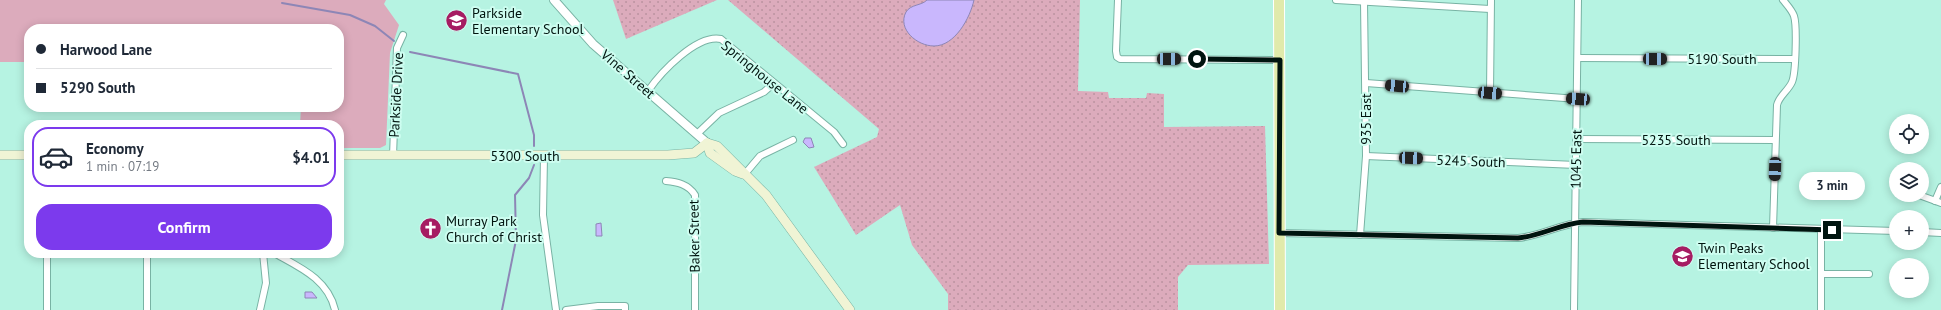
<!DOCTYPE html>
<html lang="en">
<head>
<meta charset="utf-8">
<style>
	:root { --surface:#fff; --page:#f2f2f3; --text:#1f2937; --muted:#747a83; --line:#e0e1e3; --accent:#7c3aed }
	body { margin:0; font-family:"PT Sans",sans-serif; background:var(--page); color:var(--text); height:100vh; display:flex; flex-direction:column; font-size:15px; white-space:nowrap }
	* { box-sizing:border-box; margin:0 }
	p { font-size:13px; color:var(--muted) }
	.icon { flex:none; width:22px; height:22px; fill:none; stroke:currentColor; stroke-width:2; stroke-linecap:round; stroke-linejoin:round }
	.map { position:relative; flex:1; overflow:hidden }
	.details { position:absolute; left:24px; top:120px; width:320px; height:138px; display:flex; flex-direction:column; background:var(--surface); border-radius:16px; box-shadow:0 2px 10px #0003 }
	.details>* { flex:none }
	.hud { position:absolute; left:24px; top:24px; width:320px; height:88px; border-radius:16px; box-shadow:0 2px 10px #0003; display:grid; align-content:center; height:88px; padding:0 12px; background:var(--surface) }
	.buttons { position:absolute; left:1889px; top:114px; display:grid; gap:8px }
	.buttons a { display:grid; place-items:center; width:40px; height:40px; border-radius:50%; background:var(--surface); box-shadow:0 2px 10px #0003; font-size:20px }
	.end { position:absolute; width:18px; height:18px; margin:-9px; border:5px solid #00140f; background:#fff; box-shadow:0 0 0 2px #fff }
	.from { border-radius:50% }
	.bubble { position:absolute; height:28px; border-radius:14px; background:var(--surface); box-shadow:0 2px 10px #0003; font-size:13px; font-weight:700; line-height:28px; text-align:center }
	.car { position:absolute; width:12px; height:24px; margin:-12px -6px; border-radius:5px; box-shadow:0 0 3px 1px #0007; background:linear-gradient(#222 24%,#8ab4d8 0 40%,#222 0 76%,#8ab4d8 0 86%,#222 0) }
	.hud b { display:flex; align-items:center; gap:14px; height:38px; font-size:15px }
	.hud b+b { border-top:1px solid var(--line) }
	.hud i { width:10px; height:10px; background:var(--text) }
	ul { padding:7px 0 0; list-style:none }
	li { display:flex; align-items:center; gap:12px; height:60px; margin:0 8px 6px; padding:0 4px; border:2px solid var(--line); border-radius:16px }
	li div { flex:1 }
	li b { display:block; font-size:15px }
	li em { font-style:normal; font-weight:700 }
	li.selected { border-color:var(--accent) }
	li>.icon { width:36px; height:36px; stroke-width:1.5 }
	.action { display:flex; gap:8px; margin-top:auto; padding:8px 12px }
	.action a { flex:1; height:46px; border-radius:16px; background:var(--accent); color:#fff; font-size:16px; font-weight:700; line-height:46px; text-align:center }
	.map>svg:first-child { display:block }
	.grass { fill:url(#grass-dots) }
	.park { fill:#dcabbc }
	.water { fill:#c9b7fd; stroke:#8d86b6 }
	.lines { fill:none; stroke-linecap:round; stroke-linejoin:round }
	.stream { stroke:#8d86b6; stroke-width:2 }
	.minor-casing { stroke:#78b3a4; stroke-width:8 }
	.tertiary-casing { stroke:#78b3a4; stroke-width:10 }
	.secondary-casing { stroke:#78b3a4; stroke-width:10 }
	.primary-casing { stroke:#fff; stroke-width:12 }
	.minor { stroke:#fff; stroke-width:6 }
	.tertiary { stroke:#fff; stroke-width:8 }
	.secondary { stroke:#f0f4d5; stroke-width:9 }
	.primary { stroke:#e1eaab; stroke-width:10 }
	.route { stroke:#00140f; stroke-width:5 }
	.labels { text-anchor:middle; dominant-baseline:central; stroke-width:4; stroke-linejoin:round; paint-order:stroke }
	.poi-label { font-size:14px; fill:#00140f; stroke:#cdfdf0; text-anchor:start }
	.street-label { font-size:14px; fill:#00140f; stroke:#cdfdf0 }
</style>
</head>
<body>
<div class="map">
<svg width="1941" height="310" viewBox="0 0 1941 310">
	<defs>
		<pattern id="grass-dots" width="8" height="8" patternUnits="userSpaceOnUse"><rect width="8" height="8" fill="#dcabbc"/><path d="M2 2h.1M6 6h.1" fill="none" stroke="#bb92a0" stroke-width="1.8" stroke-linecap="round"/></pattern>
	</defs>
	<rect width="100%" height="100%" fill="#b6f3e2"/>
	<g class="grass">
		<polygon points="613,0 717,0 626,39"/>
		<polygon points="728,0 1080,0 1078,91 1108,92 1109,98 1146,98 1147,93 1164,94 1164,127 1265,126 1269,264 1188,265 1178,277 1178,310 948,310 948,294 912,245 900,205 856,235 814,167 877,137 879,129"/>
	</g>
	<polygon class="park" points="0,0 386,0 384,4 399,25 390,53 386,145 380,148 339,148 339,125 300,125 301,107 339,107 339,29 29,29 29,62 0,62"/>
	<g class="water">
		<path d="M 927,0 L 974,0 C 970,18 955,46 934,46 C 917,46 897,29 906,12 C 911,4 921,6 927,0 Z"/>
		<polygon points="805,138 811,138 814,147 809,148 803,142"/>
		<polygon points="601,223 602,236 596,236 596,224"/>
		<polygon points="305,292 312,292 317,298 305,298"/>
	</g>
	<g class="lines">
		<g class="stream">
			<polyline points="282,3 350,15 375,26 394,41"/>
			<polyline points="410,52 518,74 534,135 534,146"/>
			<polyline points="502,310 516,240 515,195 529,178 534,165"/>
		</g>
		<defs>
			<g id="minor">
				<polyline points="1118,0 1116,51 1117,57 1120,59 1279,60"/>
				<polyline points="1336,0 1490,9"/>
				<polyline points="1578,58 1794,59"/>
				<polyline points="1366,83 1578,99"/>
				<path d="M 648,91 C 661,72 697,34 721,39 L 834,132 L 843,144"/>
				<polyline points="1490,93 1491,0"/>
				<polyline points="697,134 719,113 764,92 774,83"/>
				<polyline points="1576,139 1775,140"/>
				<polyline points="393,156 397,48 403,35"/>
				<polyline points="544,156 543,215 556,310"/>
				<polyline points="1366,156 1576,165"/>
				<polyline points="744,175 760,156 793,140"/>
				<path d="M 666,181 C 677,182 688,184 695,195 L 695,310"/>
				<polyline points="1919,195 1941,203"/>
				<polyline points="1935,201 1941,187"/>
				<path d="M 1773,228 L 1777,105 C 1779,96 1788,91 1792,82 C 1796,73 1797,25 1794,16 C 1792,10 1787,5 1783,0"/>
				<polyline points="1922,232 1941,233"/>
				<path d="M 1279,233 L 1518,238 C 1541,236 1560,224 1583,222 L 1896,231"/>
				<polyline points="1360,235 1366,156 1364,2"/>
				<polyline points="47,253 47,310"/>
				<path d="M 274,253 C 299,267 328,279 335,310"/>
				<polyline points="1821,274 1869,274"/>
				<polyline points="147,310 147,253"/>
				<polyline points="260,310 266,283 263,253"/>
				<polyline points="566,310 598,306 625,306 625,310"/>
				<polyline points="1574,310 1578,0"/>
				<polyline points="1821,310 1821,229"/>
			</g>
			<polyline id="tertiary" points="554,0 593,44 707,143"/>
			<g id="secondary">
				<polyline points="707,143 717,146 766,195 850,310"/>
				<polyline points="707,143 710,153 735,171 743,174"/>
				<polyline points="0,155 29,155"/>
				<polyline points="339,155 668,155 694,153 707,143"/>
			</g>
			<polyline id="primary" points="1279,0 1280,310"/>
		</defs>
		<use href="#minor" class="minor-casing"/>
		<use href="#tertiary" class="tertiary-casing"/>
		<use href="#secondary" class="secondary-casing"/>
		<use href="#primary" class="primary-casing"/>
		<use href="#minor" class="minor"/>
		<use href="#tertiary" class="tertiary"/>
		<use href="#secondary" class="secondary"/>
		<use href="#primary" class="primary"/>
	</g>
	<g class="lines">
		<path class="route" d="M 1197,59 L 1280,60 L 1279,233 L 1518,238 C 1541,236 1560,224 1583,222 L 1832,230"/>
	</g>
	<defs>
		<symbol id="school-disc" viewBox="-11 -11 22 22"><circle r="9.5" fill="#a61c62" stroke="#cdfdf0"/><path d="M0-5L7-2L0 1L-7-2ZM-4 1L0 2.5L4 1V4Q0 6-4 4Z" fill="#fff"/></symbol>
		<symbol id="church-disc" viewBox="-11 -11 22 22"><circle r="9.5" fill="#a61c62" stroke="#cdfdf0"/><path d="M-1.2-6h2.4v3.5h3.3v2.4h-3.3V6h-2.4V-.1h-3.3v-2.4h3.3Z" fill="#fff"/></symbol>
	</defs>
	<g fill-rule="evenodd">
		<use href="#school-disc" x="444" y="8" width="25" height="25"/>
		<use href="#church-disc" x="418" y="216" width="25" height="25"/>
		<use href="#school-disc" x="1670" y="244" width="25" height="25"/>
	</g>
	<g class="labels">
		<g class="poi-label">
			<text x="472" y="13">Parkside<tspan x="472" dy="16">Elementary School</tspan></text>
			<text x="446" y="221">Murray Park<tspan x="446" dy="16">Church of Christ</tspan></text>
			<text x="1698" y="248">Twin Peaks<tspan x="1698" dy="16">Elementary School</tspan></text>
		</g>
		<g class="street-label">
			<text x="1722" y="59">5190 South</text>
			<text transform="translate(628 74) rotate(41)">Vine Street</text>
			<text transform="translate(765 77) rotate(39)">Springhouse Lane</text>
			<text transform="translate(396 95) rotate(-87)">Parkside Drive</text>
			<text transform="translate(1366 119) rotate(-90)">935 East</text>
			<text x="1676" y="140">5235 South</text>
			<text x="525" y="156">5300 South</text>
			<text transform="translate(1576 159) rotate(-89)">1045 East</text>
			<text transform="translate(1471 161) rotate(2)">5245 South</text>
			<text transform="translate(694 236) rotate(-91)">Baker Street</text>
		</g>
	</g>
</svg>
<div class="buttons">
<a><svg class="icon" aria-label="locate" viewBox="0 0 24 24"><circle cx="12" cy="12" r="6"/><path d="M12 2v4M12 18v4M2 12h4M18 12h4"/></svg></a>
<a><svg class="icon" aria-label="layers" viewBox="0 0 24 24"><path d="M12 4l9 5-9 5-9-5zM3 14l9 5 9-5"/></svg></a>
<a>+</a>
<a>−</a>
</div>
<i class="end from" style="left:1197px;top:59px"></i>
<i class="end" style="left:1832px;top:230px"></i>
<div class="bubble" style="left:1799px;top:172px;width:66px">3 min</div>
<i class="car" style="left:1169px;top:59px;rotate:90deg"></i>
<i class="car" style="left:1655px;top:59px;rotate:90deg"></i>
<i class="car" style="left:1397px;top:86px;rotate:275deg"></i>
<i class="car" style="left:1490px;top:93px;rotate:94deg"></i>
<i class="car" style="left:1578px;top:99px;rotate:274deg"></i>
<i class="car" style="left:1411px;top:158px;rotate:92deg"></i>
<i class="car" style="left:1775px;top:169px;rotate:182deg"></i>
<div class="hud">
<b><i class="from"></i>Harwood Lane</b>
<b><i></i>5290 South</b>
</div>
<section class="details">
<ul>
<li class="selected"><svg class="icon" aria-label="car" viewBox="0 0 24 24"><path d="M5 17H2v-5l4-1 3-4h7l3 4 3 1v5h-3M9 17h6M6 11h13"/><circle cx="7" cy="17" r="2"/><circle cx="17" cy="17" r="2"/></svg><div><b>Economy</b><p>1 min · 07:19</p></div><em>$4.01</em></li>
</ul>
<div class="action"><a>Confirm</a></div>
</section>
</div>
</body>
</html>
